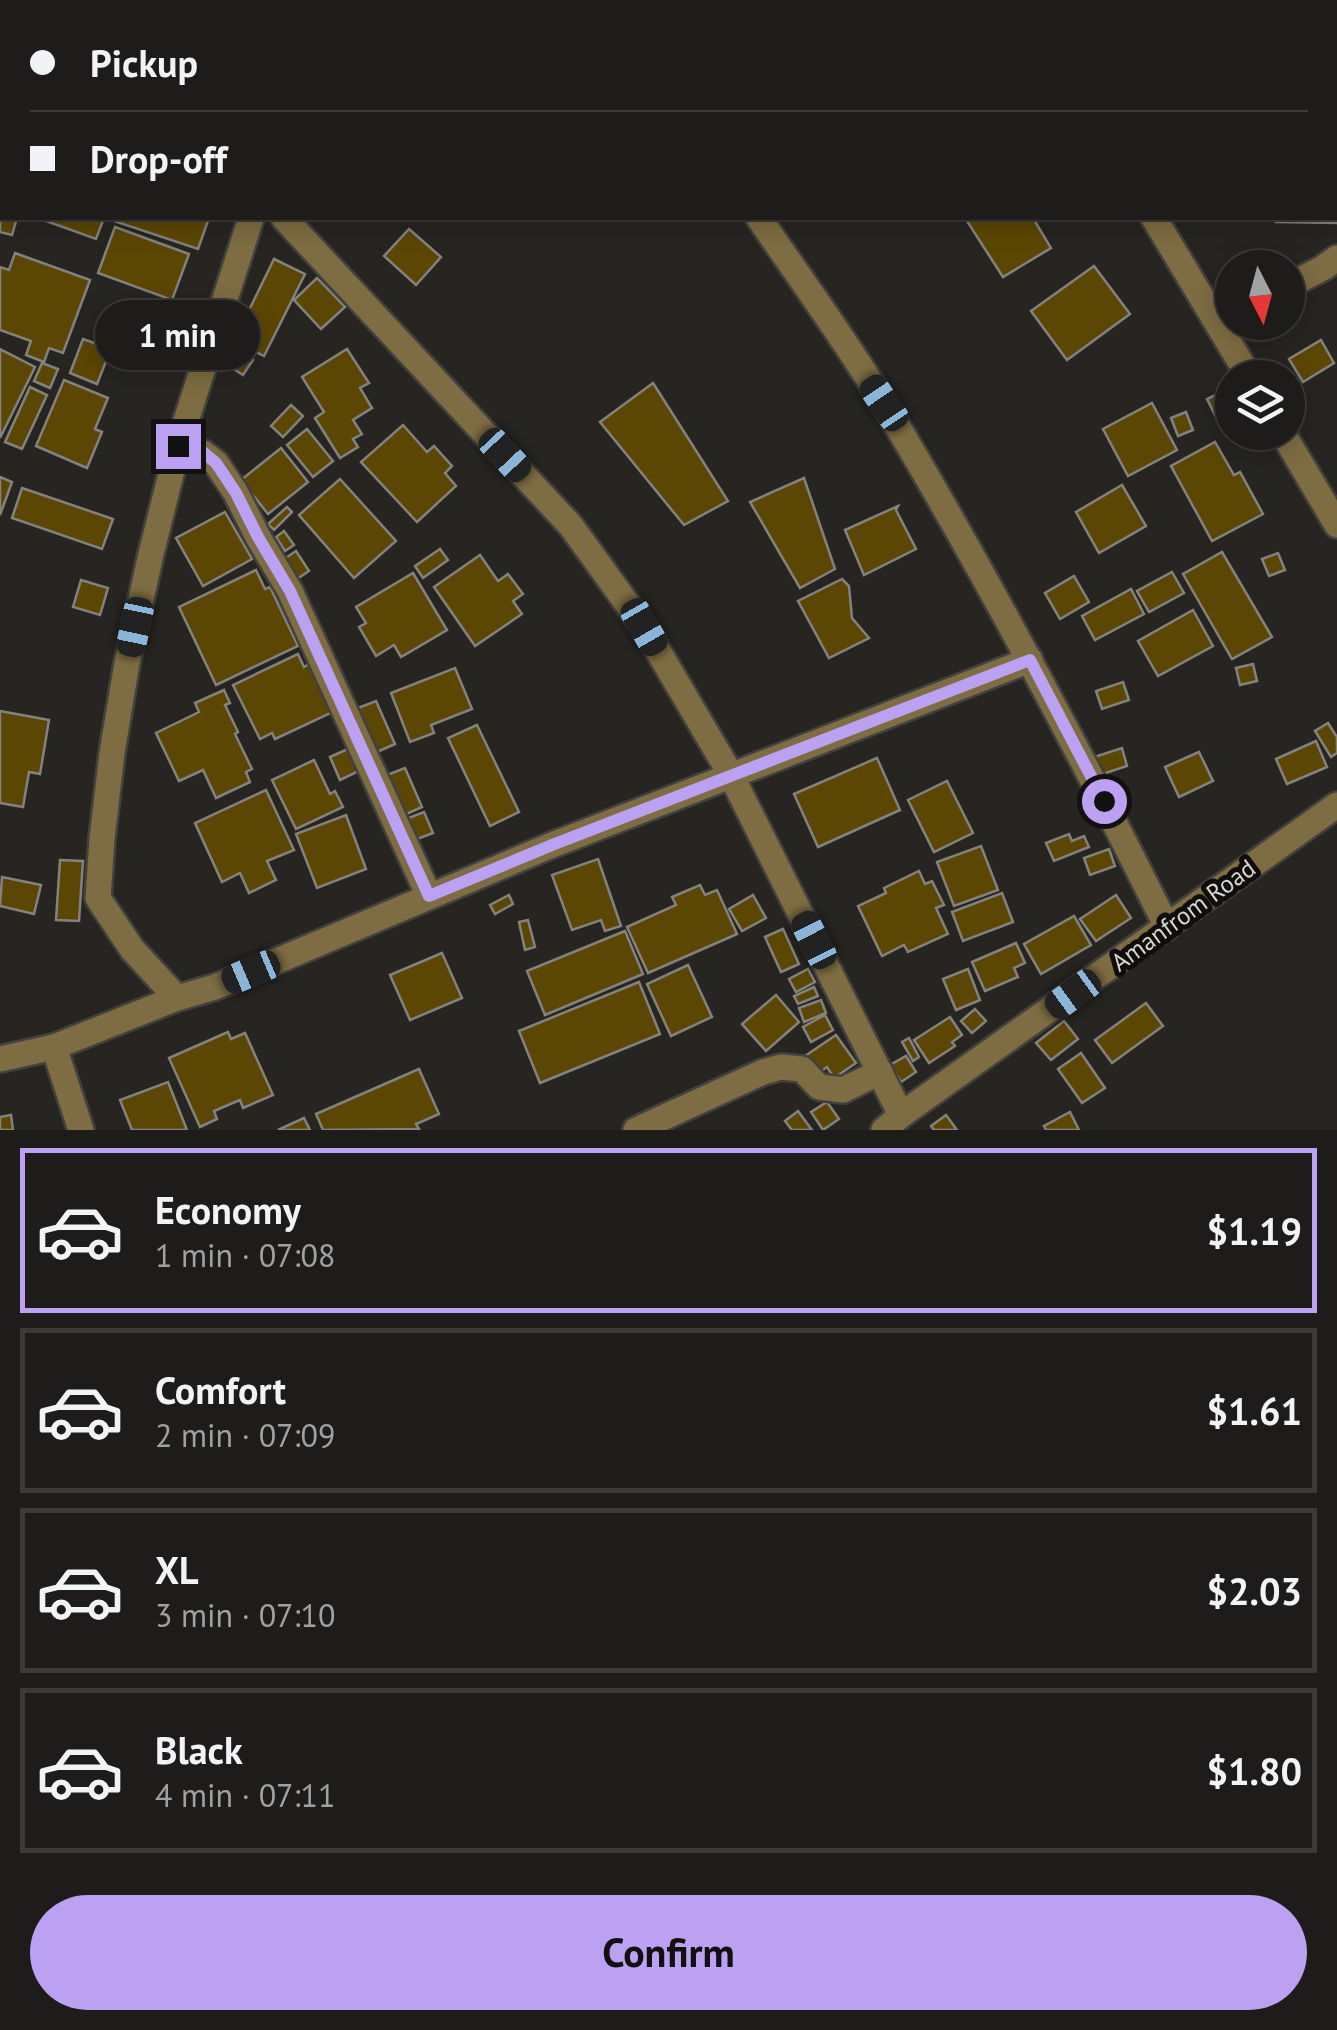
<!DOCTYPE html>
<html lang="en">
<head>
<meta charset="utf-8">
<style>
	:root { --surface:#1d1c1a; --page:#252523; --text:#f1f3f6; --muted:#a0a1a2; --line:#3b3a39; --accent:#bca0f2 }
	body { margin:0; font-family:"PT Sans",sans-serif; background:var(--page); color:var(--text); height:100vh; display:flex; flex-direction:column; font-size:38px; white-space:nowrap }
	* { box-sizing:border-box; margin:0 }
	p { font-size:32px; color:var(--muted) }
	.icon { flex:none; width:55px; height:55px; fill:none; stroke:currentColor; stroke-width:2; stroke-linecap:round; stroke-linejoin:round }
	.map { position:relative; height:1130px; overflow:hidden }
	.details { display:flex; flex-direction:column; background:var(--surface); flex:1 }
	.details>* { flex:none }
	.banner { position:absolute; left:0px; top:0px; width:1338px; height:220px; box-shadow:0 5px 25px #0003,0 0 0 2px var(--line); display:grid; align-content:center; height:220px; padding:0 30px; background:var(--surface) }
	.needle { width:65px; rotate:174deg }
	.buttons { position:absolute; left:1215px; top:250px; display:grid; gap:20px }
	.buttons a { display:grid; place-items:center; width:90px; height:90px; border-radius:50%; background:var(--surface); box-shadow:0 5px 25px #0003,0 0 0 2px var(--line); font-size:50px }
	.end { position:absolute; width:45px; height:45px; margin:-22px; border:12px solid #bca0f2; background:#111; box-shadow:0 0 0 5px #111 }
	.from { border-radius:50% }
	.bubble { position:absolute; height:70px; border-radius:35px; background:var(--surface); box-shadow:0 5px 25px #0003,0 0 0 2px var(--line); font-size:32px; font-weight:700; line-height:70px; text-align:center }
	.car { position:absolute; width:30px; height:60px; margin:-30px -15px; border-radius:12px; box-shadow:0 0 8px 2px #0007; background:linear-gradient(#222 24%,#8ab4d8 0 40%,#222 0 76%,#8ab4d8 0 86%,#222 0) }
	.banner b { display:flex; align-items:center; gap:35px; height:95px; font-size:38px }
	.banner b+b { border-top:2px solid var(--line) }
	.banner i { width:25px; height:25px; background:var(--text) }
	ul { padding:18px 0 0; list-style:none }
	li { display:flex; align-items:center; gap:30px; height:165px; margin:0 20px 15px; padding:0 10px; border:5px solid var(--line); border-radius:0px }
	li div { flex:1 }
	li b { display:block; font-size:38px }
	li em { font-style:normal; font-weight:700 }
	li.on { border-color:var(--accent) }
	li>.icon { width:90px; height:90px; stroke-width:1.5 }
	.cta { display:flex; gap:20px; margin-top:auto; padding:20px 30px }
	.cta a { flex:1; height:115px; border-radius:60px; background:var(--accent); color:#111; font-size:40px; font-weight:700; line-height:115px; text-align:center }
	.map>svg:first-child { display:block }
	.building { fill:#5c4604; stroke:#83827e; stroke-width:2.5 }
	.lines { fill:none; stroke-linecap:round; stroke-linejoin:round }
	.minor-casing { stroke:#43413e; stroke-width:30 }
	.minor { stroke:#7e6c42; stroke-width:25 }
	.route { stroke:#bca0f2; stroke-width:12 }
	.labels { text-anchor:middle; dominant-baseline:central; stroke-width:10; stroke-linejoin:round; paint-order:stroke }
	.street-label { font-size:25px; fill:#d7d6d4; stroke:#0f0e0d }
</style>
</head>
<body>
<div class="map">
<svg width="1337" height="1130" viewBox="0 0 1337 1130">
	<rect width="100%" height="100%" fill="#272522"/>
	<g class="building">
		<polygon points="1335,188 1337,188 1337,223 1276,222 1276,218 1335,218"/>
		<polygon points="0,204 2,205 2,218 17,218 12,235 0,232"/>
		<polygon points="47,218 104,218 96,239 46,221"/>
		<polygon points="115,218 209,218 198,249 114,221"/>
		<polygon points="965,218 1033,218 1051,248 1003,277"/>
		<polygon points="115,227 189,254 172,300 98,273"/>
		<polygon points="409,229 441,257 416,285 384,256"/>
		<polygon points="15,253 90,280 63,353 49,348 44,362 26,355 31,341 0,330 0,267 9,270"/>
		<polygon points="274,259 305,274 264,356 234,341"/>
		<polygon points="1094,266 1130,314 1067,360 1031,311"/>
		<polygon points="317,278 345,307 321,329 294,300"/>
		<polygon points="83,339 111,349 97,384 70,373"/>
		<polygon points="1321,340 1334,363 1303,382 1289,359"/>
		<polygon points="230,346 253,360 243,375 221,361"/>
		<polygon points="0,349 35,367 0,438"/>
		<polygon points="347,349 369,383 360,388 372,408 353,420 362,434 353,439 358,447 340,458 315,418 324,412 302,377"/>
		<polygon points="42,363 58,369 50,388 34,381"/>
		<polygon points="64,380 108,398 95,429 102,432 87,468 36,446"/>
		<polygon points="653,383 728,501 684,525 600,422"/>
		<polygon points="30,387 47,395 22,449 5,442"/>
		<polygon points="1232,387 1232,407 1215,415 1207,399"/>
		<polygon points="1152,403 1177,450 1128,476 1103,429"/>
		<polygon points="291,405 303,416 283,437 271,426"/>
		<polygon points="1186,412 1193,430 1178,436 1171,418"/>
		<polygon points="403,425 427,452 434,446 452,466 445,473 456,486 417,522 361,462"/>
		<polygon points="307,429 333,461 313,477 287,445"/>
		<polygon points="1215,442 1234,475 1240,472 1263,514 1212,541 1171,466"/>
		<polygon points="281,448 308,482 268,514 241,480"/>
		<polygon points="0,477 12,482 0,515"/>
		<polygon points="804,478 835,569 800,588 750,502"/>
		<polygon points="340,479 396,541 354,578 299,515"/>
		<polygon points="1122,485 1146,526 1099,553 1076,512"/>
		<polygon points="22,488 113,519 102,549 12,518"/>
		<polygon points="898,506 896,510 916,549 864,575 845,530"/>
		<polygon points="287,507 292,512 274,530 268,524"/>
		<polygon points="225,512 252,559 203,586 176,538"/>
		<polygon points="284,531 294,545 285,551 276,537"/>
		<polygon points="440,549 448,560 423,578 415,566"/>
		<polygon points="296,551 309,571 297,579 284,559"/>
		<polygon points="1222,552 1272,637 1232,659 1183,574"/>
		<polygon points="1278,553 1285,570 1269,576 1262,559"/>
		<polygon points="480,555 498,581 508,574 523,594 513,601 522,614 475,646 434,587"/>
		<polygon points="256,570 265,589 270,587 298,646 216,685 179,607"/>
		<polygon points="1172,572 1184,593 1149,612 1137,591"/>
		<polygon points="413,573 447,630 401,657 394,645 376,656 359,627 366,623 356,607"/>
		<polygon points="1074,576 1089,602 1060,619 1045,593"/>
		<polygon points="842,579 849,586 852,618 869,638 829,658 798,601"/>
		<polygon points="81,580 108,588 100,615 73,607"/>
		<polygon points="1131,589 1144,614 1095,640 1082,616"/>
		<polygon points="1193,610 1213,646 1158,676 1138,641"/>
		<polygon points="298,654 304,667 311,663 335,711 275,739 272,733 260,739 233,685"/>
		<polygon points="1253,664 1257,681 1240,685 1236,668"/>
		<polygon points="455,668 472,709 431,725 434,733 410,742 391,693"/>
		<polygon points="1123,682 1129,700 1102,709 1096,691"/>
		<polygon points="224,690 230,703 225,705 238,732 235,734 252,769 246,772 250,782 216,798 203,770 179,781 156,733 199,712 195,703"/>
		<polygon points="376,701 395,744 377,752 358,708"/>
		<polygon points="0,711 49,720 40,774 29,772 23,807 0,803"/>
		<polygon points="1328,723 1337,737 1337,753 1331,757 1315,731"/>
		<polygon points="477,725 519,812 490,826 448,738"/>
		<polygon points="1316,741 1327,767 1287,784 1276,759"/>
		<polygon points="1122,748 1127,766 1100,775 1094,757"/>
		<polygon points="348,749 359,771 340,780 330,757"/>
		<polygon points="1199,752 1213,781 1179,797 1165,767"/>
		<polygon points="877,758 900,810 818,847 794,794"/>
		<polygon points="314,760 330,794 335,791 343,807 296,829 272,780"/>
		<polygon points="405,768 422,807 404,815 387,775"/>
		<polygon points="947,781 973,833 934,852 908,800"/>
		<polygon points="266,790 294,850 267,861 276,880 249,893 240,873 222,882 195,823"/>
		<polygon points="424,812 433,833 415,840 406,819"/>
		<polygon points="346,815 366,869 317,888 296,834"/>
		<polygon points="1069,834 1072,841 1084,836 1089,847 1054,861 1046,843"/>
		<polygon points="981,846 998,890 954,906 937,862"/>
		<polygon points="1109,849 1115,866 1090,875 1084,858"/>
		<polygon points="598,859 621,926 605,931 601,920 572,930 552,875"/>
		<polygon points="60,860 83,861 79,921 56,920"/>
		<polygon points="919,871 925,884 932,881 944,905 936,908 948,934 908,952 904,945 882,956 858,906 886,893 884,888"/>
		<polygon points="2,877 41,885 34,914 0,906"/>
		<polygon points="700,885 705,895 717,890 737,934 648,973 627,927 676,905 672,897"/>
		<polygon points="1002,893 1013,922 963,941 952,912"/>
		<polygon points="509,895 513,904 495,914 490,905"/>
		<polygon points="753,895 766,918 742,931 729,909"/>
		<polygon points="1116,895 1131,918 1096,941 1080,919"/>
		<polygon points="1074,916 1091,945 1041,974 1024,944"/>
		<polygon points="528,920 535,947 525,950 519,922"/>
		<polygon points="783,929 799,964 781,972 765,937"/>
		<polygon points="625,931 643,974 545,1015 527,971"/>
		<polygon points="1016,943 1025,963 1014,968 1018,977 985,991 972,962"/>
		<polygon points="442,953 462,998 410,1020 390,975"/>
		<polygon points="688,965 712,1017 671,1036 647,984"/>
		<polygon points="808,969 815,982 796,992 789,979"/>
		<polygon points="968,969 980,1000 956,1010 943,979"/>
		<polygon points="639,982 660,1034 540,1083 519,1031"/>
		<polygon points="814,987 818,996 798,1004 794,996"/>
		<polygon points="776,995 799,1022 766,1051 742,1024"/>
		<polygon points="821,1000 826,1013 804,1022 799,1008"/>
		<polygon points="1146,1003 1163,1026 1112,1063 1095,1040"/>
		<polygon points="975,1009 986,1021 972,1033 961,1021"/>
		<polygon points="825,1015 833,1030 811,1042 803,1027"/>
		<polygon points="950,1017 962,1035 952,1042 955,1046 929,1063 914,1040"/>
		<polygon points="1064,1021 1078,1039 1051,1060 1036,1043"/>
		<polygon points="228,1032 231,1039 245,1033 273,1095 243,1108 240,1100 214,1111 217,1119 200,1127 169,1058"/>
		<polygon points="836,1035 856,1063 834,1078 827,1067 814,1076 802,1058"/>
		<polygon points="909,1038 919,1057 913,1061 902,1042"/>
		<polygon points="1081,1053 1105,1088 1082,1103 1058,1069"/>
		<polygon points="906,1056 916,1072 901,1082 890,1065"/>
		<polygon points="419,1069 439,1114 416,1124 419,1129 323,1130 316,1114"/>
		<polygon points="168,1082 187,1130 132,1130 120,1100"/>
		<polygon points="827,1102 839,1119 823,1130 811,1112"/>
		<polygon points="798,1111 812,1130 792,1130 785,1121"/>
		<polygon points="1070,1112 1079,1130 1046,1130 1044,1126"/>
		<polygon points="11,1115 13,1130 0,1130 0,1117"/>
		<polygon points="946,1115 957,1130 934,1130 931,1126"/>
		<polygon points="304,1118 310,1130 278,1130"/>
	</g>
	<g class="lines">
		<defs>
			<g id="minor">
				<polyline points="556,0 559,2"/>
				<polyline points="949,0 951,2"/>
				<polyline points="48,2 49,0"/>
				<polyline points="385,2 387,0"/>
				<polyline points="1089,2 1093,0"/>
				<polyline points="0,110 2,104"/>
				<polyline points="284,218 571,526 644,627 731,775 901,1115"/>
				<path d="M 759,218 C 801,280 847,342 886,407 C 987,576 1079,750 1167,927"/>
				<polyline points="1154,218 1250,378"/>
				<polyline points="1288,286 1323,268 1337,258"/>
				<polyline points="1282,432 1337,525"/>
				<polyline points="178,446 203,453 216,463 236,493 258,537 290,591 429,896"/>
				<polyline points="177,998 132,949 98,898 102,839 112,753 127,663 151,554 178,446 251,218"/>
				<polyline points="54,1047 81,1130"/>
				<polyline points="0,1059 54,1047 177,998 215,987 552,845 1030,660"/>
				<polyline points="636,1130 763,1072 781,1067 802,1069 819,1087 843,1090 880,1072"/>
				<polyline points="884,1130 901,1115 1337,805"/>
			</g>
		</defs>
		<use href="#minor" class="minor-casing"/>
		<use href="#minor" class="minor"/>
	</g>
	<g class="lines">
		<polyline class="route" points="178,446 203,452 216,463 236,493 258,537 290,591 429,896 552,845 1030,660 1104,801"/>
	</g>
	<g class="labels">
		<g class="street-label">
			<text transform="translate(1183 915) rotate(-36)">Amanfrom Road</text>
		</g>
	</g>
</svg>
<div class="buttons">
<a><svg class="needle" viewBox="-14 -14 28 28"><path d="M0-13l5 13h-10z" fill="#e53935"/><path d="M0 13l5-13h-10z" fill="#a0a1a2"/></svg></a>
<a><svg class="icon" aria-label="layers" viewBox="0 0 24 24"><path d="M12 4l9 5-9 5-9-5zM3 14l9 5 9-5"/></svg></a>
</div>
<i class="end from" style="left:1104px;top:801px"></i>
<i class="end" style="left:178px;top:446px"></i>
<div class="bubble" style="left:95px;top:300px;width:165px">1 min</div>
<i class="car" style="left:884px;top:403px;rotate:326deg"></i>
<i class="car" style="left:505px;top:455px;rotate:137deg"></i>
<i class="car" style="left:135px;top:627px;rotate:192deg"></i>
<i class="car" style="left:644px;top:627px;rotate:150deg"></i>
<i class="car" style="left:814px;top:940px;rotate:333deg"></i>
<i class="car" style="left:251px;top:972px;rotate:247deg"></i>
<i class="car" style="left:1073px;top:994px;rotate:234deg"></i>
<div class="banner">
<b><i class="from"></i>Pickup</b>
<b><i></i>Drop-off</b>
</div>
</div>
<section class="details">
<ul>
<li class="on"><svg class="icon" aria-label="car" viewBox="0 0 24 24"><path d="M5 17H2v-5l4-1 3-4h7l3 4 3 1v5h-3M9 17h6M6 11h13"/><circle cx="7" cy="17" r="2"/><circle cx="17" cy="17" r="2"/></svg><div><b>Economy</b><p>1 min · 07:08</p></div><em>$1.19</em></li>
<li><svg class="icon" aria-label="car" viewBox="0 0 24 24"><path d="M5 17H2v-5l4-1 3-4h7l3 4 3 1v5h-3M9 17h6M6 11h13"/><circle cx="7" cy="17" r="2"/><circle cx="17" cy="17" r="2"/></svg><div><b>Comfort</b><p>2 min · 07:09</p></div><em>$1.61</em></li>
<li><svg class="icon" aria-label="car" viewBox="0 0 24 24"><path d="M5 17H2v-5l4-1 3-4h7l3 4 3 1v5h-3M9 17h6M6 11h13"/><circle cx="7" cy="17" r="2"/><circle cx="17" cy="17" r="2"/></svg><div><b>XL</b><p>3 min · 07:10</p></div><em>$2.03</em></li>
<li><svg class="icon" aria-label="car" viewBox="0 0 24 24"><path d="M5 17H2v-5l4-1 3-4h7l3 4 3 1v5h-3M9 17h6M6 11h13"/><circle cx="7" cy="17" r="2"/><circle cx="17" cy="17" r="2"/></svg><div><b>Black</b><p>4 min · 07:11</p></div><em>$1.80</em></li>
</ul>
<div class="cta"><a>Confirm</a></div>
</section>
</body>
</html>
